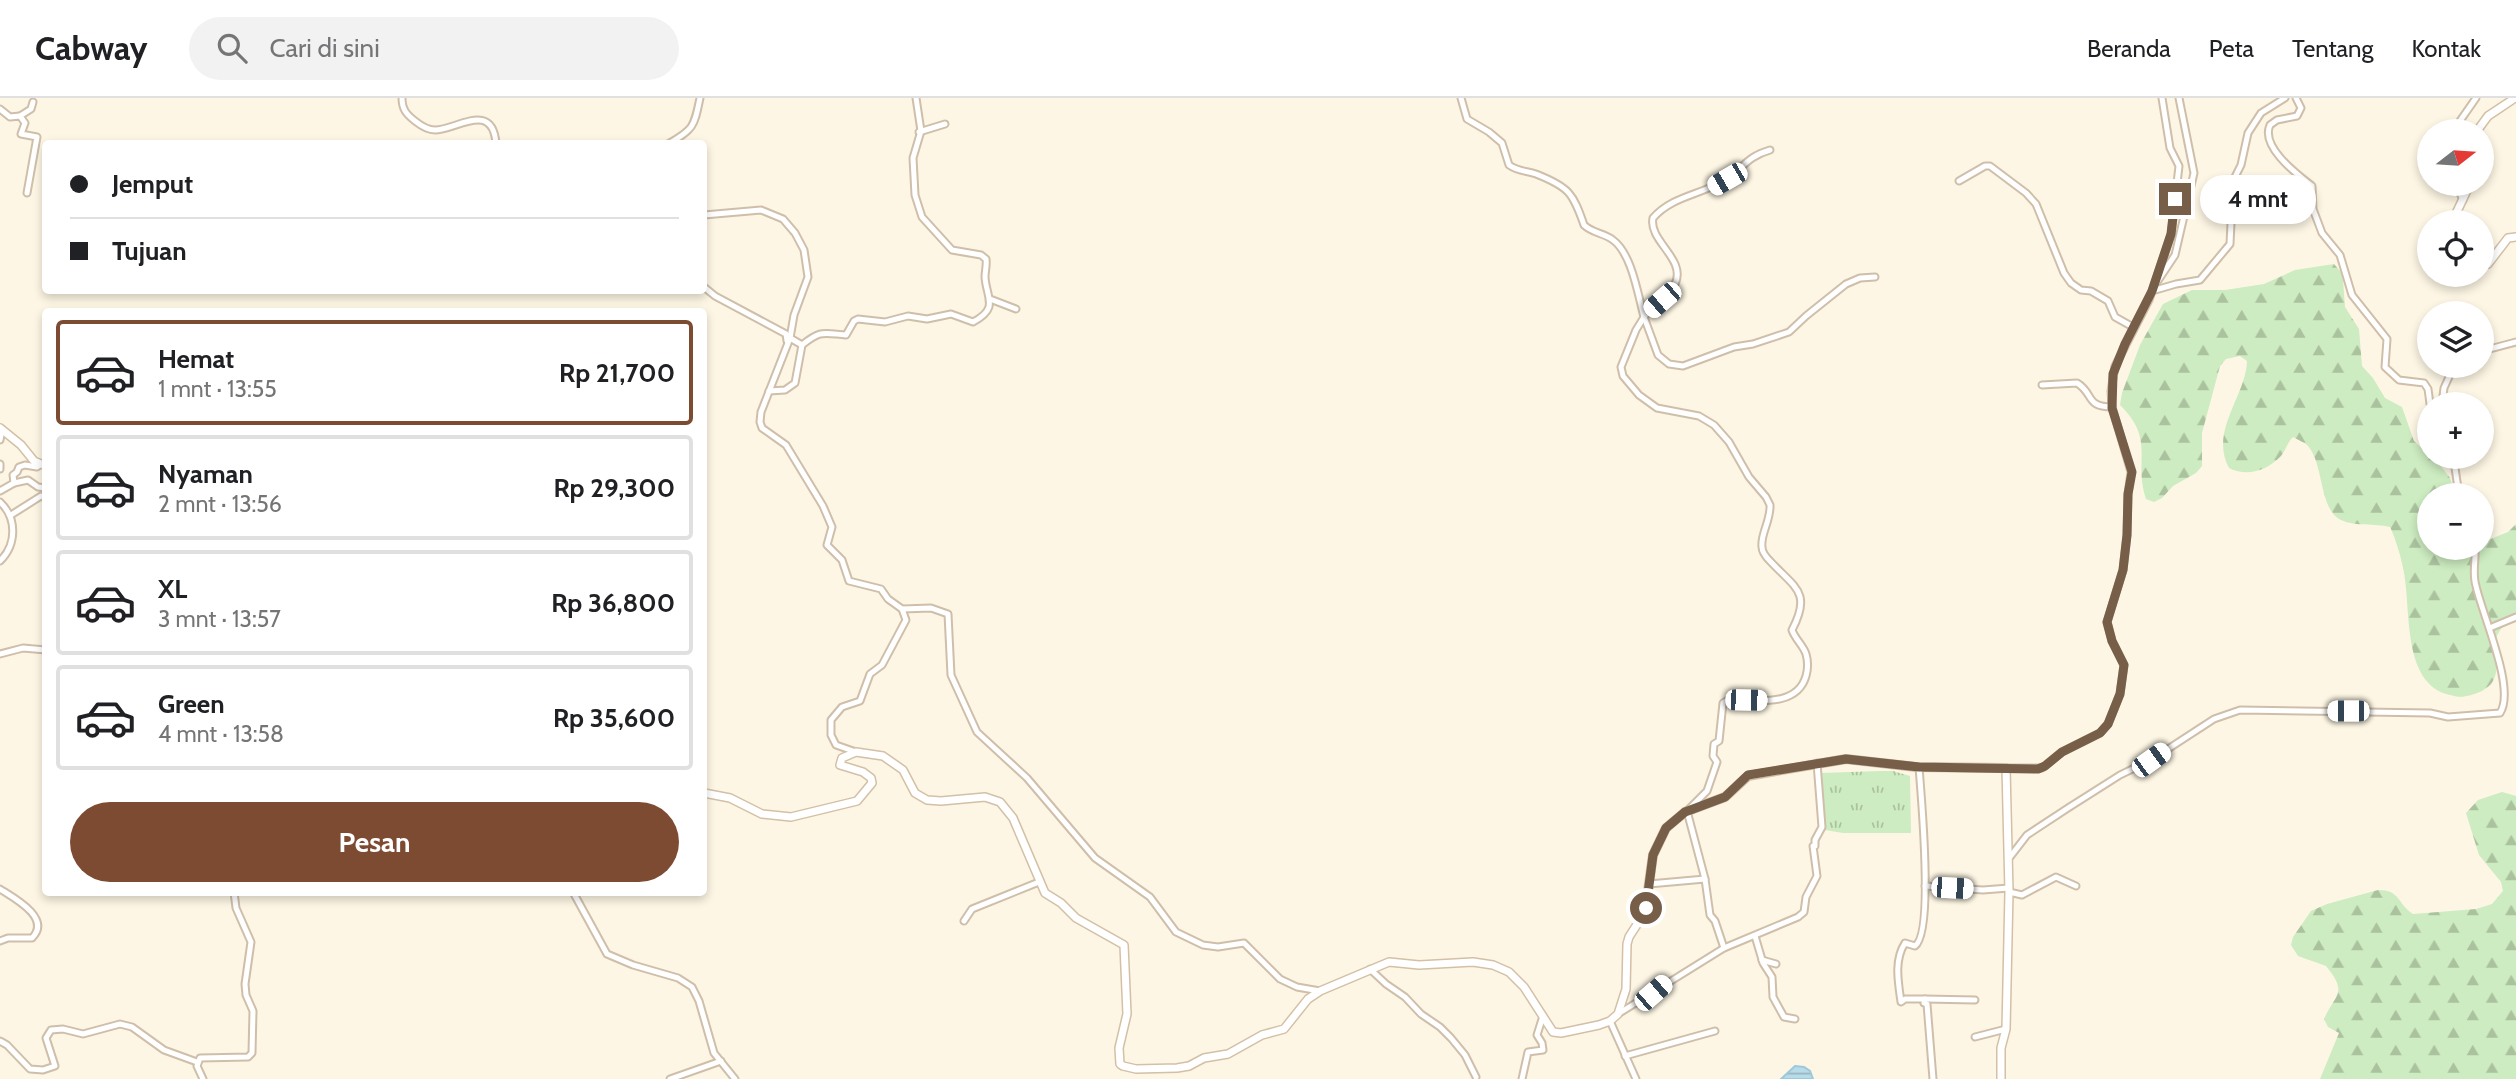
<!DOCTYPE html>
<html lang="id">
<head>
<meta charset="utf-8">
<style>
	:root { --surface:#fff; --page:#f2f2f2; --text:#202124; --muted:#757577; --line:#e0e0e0; --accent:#7d4a32 }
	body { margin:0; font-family:Cabin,sans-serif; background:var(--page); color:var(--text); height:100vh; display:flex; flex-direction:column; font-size:26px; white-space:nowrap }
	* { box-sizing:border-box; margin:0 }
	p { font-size:23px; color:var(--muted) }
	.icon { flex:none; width:38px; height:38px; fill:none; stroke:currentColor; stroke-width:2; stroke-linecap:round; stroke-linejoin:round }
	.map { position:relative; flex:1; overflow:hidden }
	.details { position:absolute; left:42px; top:210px; width:665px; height:588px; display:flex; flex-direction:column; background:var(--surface); border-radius:7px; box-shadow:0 4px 10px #0003 }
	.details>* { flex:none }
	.banner { position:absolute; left:42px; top:42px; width:665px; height:154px; border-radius:7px; box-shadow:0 4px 10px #0003; display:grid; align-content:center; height:154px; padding:0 28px; background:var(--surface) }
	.needle { width:46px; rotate:73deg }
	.tools { position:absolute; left:2417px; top:21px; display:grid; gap:14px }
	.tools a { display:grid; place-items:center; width:77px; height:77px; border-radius:50%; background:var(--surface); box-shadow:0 4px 10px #0003; font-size:35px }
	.end { position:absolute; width:32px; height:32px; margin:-16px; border:9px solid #775e48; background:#fff; box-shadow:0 0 0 4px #fff }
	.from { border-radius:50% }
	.bubble { position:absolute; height:49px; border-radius:24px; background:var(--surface); box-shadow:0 4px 10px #0003; font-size:23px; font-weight:800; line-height:49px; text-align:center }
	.car { position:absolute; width:21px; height:42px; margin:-21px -10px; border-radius:9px; box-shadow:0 0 5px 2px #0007; background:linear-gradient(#fff 24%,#345 0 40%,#fff 0 76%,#345 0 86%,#fff 0) }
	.banner b { display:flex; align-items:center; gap:24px; height:66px; font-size:26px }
	.banner b+b { border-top:2px solid var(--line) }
	.banner i { width:18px; height:18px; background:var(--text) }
	ul { padding:12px 0 0; list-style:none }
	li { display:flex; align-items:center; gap:21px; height:105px; margin:0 14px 10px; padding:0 14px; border:4px solid var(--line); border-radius:7px }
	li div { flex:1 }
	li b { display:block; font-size:26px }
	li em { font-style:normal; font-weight:800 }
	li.selected { border-color:var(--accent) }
	li>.icon { width:63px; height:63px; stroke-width:1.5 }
	.button { display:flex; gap:14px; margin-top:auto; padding:14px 28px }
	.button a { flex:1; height:80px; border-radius:42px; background:var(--accent); color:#fff; font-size:28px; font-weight:800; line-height:80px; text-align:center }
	header { display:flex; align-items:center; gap:42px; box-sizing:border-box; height:98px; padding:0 35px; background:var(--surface); border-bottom:2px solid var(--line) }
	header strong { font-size:33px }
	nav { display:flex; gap:38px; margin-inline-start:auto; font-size:24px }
	.search { width:490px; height:63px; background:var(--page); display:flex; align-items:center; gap:18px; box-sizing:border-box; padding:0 24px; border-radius:38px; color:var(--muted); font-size:26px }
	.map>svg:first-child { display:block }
	.grass { fill:url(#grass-tufts) }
	.forest { fill:url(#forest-firs) }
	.water { fill:url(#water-rules); stroke:#9dc9da; stroke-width:2 }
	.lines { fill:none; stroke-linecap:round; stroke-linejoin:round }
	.street-casing { stroke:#cfbfaa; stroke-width:9 }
	.secondary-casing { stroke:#d3c0a6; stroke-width:10 }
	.street { stroke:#fff; stroke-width:5 }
	.secondary { stroke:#fff; stroke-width:7 }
	.route { stroke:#775e48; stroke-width:9 }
</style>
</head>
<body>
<header>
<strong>Cabway</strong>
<div class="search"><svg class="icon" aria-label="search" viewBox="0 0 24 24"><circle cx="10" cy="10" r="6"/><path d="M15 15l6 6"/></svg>Cari di sini</div>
<nav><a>Beranda</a><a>Peta</a><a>Tentang</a><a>Kontak</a></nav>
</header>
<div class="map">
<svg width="2516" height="981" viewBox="0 0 2516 981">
	<defs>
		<pattern id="grass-tufts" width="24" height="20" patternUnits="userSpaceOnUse" patternTransform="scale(1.75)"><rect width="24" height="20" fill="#cdecc1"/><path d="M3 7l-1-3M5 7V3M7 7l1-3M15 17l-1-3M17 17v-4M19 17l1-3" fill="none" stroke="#abc29f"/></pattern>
		<pattern id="forest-firs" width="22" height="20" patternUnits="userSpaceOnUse" patternTransform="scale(1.75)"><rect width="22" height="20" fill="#cdecc1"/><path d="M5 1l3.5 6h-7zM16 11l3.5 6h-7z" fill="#abc29f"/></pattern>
		<pattern id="water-rules" width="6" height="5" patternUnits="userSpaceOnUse" patternTransform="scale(1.75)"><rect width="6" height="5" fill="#b7dbe8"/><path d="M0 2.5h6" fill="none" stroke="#9ab5be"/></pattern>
	</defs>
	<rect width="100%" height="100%" fill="#fdf6e4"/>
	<polygon class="grass" points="1881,673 1893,673 1910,678 1911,735 1843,735 1825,732 1820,675"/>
	<g class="forest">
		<path d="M 2334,166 L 2341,174 L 2343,182 L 2345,209 L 2359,231 L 2362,268 L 2373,280 L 2385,300 L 2402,309 L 2414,343 L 2440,367 L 2450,380 L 2456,397 L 2429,397 L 2429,450 L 2482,450 L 2482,436 L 2488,442 L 2508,434 L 2516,426 L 2516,523 L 2504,527 C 2501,531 2497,536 2496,541 C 2493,555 2501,568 2493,583 C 2489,591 2475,597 2466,598 C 2460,600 2455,598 2450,597 C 2400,586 2412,507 2403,470 C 2401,459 2395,439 2390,429 C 2374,425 2356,429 2341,422 C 2319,412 2324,366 2308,348 C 2305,344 2297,342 2293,339 C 2287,345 2286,352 2281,358 C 2267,373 2247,379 2229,370 C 2209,333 2246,298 2247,263 L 2240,258 L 2226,261 L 2220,268 L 2202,335 L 2202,368 L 2196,375 L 2173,388 L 2162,400 L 2154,404 L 2146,401 C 2133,363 2156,342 2120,307 L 2122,295 L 2140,247 L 2163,206 L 2192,192 L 2225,192 L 2264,186 L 2295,172 Z"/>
		<path d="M 2502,694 L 2516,698 L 2516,981 L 2320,981 L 2339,935 L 2328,929 L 2324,921 C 2335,896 2349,896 2326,868 L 2298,858 L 2291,847 L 2293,839 L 2311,813 L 2327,806 L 2378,792 C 2401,792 2397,806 2413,816 L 2476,811 L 2492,806 L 2503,793 L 2501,784 L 2479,757 L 2466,715 L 2478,702 Z"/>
	</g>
	<polygon class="water" points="1795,968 1804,969 1810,973 1813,981 1781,981"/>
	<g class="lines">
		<defs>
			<g id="street">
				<path d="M 402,0 C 402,11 406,16 415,23 C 420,27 427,32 435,32 C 456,32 493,2 496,46"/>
				<path d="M 916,0 L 921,33 L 913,60 L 915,97 L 922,119 L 952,152 L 981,157 L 986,161 C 987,167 985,173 985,179 C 986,199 1000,210 973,224 L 951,216 L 927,221 L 908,218 L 885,224 L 858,221 L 854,223 L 846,237 C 822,235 821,232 802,247 L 790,240 L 761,314 L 760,324 L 762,330 L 786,347 L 823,408 L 832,429 L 827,447 L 842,462 L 849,483 L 881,491 L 888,501 L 902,511 L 931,510 L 948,516 L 951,577 L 977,634 L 1027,680 L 1095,760 L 1150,799 L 1176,834 L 1203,847 L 1218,849 L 1244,845 L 1280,881 L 1297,889 L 1320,893"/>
				<path d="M 1461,0 L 1467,21 L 1489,34 L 1502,45 L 1509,67 C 1517,73 1527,73 1536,76 C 1569,89 1573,95 1584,127 C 1592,135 1604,135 1613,142 C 1632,156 1638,197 1644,219 L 1636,232 L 1621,269 L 1623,278 L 1639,297 L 1657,310 L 1699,318 L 1714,327 L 1729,344 L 1749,379 L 1766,399 L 1770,407 C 1771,422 1760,437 1762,449 C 1762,454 1767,460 1770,463 C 1795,490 1812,494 1792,532 C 1795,541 1803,547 1806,556 C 1808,563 1808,571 1806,578 C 1797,610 1755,602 1728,602 L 1723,605 L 1719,643 L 1714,646 L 1713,658 L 1717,664 L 1707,693 L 1687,713 L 1705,781 L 1710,817 L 1715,823 L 1724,850"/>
				<path d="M 2296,0 L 2301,10 L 2297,18 L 2277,22 L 2270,27 C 2260,49 2298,77 2312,88 L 2313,111 L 2322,135 L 2340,157 L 2352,197 L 2387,241 L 2385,269 L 2399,282 L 2424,285 L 2428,291 L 2430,306"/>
				<polyline points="0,11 10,19 20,18 25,25 21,36 37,39 27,95"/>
				<polyline points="20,18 31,11 33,4"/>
				<polyline points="2453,33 2476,0"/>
				<polyline points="919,34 945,26"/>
				<path d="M 668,46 C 694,31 694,29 700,0"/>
				<path d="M 1770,52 C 1746,59 1744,70 1725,82 C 1701,97 1672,98 1653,120 C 1648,143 1687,161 1675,186 C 1668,199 1653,208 1644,219 L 1658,257 L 1669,266 L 1683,268 L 1734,249 L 1753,246 L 1789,234 L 1806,218 L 1846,186 L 1860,180 L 1875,179"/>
				<polyline points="1959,83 1985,68 1990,68 2026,95 2036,106 2064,175 2071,185 2081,192 2091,193 2108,203 2115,219 2133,229"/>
				<polyline points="2456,86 2463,102"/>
				<polyline points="704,117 761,112 783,121 795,135 804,152 808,179 794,217 790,240"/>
				<polyline points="2155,187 2175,157 2194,75 2179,0"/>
				<polyline points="704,189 715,198 786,236 787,243"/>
				<polyline points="2152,193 2176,186 2200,182 2230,146 2233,83 2241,67 2248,35 2261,15 2285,0"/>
				<polyline points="990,201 1016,211"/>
				<polyline points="2482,253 2516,244"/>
				<path d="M 2042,287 L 2077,285 C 2094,295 2085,309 2112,309"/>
				<polyline points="769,293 785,292 795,285 802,247"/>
				<polyline points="2442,306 2444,290 2454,268"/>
				<polyline points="0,342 2,332"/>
				<polyline points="2451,359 2455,370 2459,397"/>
				<polyline points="0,366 0,371"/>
				<polyline points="14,385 28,382 38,389 46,390"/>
				<polyline points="0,393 14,385 13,377 17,374 19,369 25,367 37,369 41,366"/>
				<path d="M 0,404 C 17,420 17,446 0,463"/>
				<polyline points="11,417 41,398 46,400"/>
				<polyline points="2492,529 2516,519"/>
				<polyline points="0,556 23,550 46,552"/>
				<polyline points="856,654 836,647 831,637 831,622 842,609 860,603 870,576 882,567 906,522 902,511"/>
				<path d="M 1919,669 C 1921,696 1934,835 1915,848 L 1905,845 C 1894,862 1898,883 1901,904 L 1905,901 L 1925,901 L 1924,905 L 1927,906 L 1933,981"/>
				<polyline points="2006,670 2042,670 2062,654 2100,635 2108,626 2120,596 2124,567 2112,543 2107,524 2123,472 2127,437 2128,396 2131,374 2112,309 2111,293 2115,268 2149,202 2171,137 2179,68 2170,50 2162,0"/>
				<path d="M 2010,759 L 2027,737 L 2068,710 L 2120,677 L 2151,662 L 2214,621 L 2240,612 L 2430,615 L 2448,619 L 2500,615 C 2516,591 2483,519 2476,488 C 2472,475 2476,463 2475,450"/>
				<polyline points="1649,786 1705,781"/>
				<polyline points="1925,788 1983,792 2009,790"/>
				<path d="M 0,791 C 14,800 52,820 32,840 L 8,840 L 0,843"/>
				<polyline points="573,794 607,856 633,867 678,880 692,889 699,903 714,955 735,981"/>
				<polyline points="2009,794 2022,797 2056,779 2076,788"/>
				<polyline points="964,823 972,811 1039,784"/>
				<polyline points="1755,838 1763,865 1772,879 1773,899 1784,919 1795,921"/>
				<polyline points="1762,862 1776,866"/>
				<polyline points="1370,871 1386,886 1405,899 1421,916 1440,929 1451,940 1465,957 1476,979"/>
				<polyline points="1925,901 1975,902"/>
				<polyline points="1618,916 1724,850 1798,819 1804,814 1806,799 1817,778 1813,748 1815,748 1815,742 1822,729 1817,665"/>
				<polyline points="1610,923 1636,981"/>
				<polyline points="1975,939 2006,931"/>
				<polyline points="0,943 7,947 30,971 43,972 55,968 46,940 51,932 63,931 83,936 120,926 132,929 164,952 197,964"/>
				<polyline points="1625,958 1715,933"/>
				<polyline points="203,981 197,968 200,960 248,959 252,955 253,913 246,897 245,886 251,844 236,810 234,794"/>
				<polyline points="670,981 721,963"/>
				<polyline points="1522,981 1528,954 1543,952 1542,945 1537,937 1543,918"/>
			</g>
			<g id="secondary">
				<polyline points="2477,33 2488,18 2515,0"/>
				<polyline points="2452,124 2470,86"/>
				<polyline points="2482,168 2488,166 2508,140 2516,139"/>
				<polyline points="0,330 21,347 34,363 46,368"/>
				<polyline points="704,695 730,700 762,716 791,719 857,703 872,685 871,680 863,674 840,667 842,660 856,654 883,658 903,672 915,695 927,702 941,703 985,699 1000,704 1013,720 1045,795 1061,805 1076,820 1124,847 1127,916 1119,950 1120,966 1123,968 1136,971 1177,970 1189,968 1204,960 1228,956 1262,937 1284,931 1308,901 1320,893 1389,864 1419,867 1473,864 1493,867 1509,874 1524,889 1553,934 1561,935 1599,927 1610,923 1618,916 1626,891 1627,846 1629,839 1645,814 1653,757 1666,730 1685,714 1725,699 1748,678 1846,661 1916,669 2006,670 2009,794 2006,931 2001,950 2001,981"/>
			</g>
		</defs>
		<use href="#street" class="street-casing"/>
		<use href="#secondary" class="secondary-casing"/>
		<use href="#street" class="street"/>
		<use href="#secondary" class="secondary"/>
	</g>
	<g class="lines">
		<polyline class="route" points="1646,810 1653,757 1666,730 1685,714 1725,699 1748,677 1846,661 1919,669 2038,671 2045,668 2062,654 2100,635 2108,626 2120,596 2124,567 2112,543 2107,524 2123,472 2127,437 2128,396 2132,374 2112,310 2113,276 2125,246 2152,193 2171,136 2175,101"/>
	</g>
</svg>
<div class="tools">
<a><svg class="needle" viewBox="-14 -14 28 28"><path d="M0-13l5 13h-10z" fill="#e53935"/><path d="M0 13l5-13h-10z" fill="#757577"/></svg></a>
<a><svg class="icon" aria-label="locate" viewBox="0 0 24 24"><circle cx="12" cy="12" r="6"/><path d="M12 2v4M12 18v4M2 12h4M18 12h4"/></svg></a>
<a><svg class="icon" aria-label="layers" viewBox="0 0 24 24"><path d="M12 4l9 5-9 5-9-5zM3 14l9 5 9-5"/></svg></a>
<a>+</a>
<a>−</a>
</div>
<i class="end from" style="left:1646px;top:810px"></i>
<i class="end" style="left:2175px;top:101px"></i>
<div class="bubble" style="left:2200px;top:77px;width:116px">4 mnt</div>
<i class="car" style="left:1727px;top:81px;rotate:240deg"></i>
<i class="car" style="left:1662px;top:202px;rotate:229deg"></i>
<i class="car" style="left:1746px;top:602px;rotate:91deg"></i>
<i class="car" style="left:2348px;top:613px;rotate:270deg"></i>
<i class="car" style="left:2151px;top:662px;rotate:54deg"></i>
<i class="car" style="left:1952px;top:790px;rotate:93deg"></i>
<i class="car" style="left:1653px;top:895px;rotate:49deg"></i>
<div class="banner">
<b><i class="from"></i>Jemput</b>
<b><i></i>Tujuan</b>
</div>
<section class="details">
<ul>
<li class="selected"><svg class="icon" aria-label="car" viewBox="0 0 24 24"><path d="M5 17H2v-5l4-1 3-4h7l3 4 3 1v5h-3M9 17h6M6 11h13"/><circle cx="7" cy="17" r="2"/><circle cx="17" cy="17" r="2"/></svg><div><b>Hemat</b><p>1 mnt · 13:55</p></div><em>Rp 21,700</em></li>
<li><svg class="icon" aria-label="car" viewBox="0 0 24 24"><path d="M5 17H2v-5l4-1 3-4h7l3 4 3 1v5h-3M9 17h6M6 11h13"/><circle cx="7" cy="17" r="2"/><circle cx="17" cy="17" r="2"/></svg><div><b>Nyaman</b><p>2 mnt · 13:56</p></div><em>Rp 29,300</em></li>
<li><svg class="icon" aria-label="car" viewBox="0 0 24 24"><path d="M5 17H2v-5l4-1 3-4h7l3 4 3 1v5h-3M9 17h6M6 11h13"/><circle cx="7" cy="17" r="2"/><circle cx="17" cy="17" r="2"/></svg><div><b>XL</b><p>3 mnt · 13:57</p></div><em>Rp 36,800</em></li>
<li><svg class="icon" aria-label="car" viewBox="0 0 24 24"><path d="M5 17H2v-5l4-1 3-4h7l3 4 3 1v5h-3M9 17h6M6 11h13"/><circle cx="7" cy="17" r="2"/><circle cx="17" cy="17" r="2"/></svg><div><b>Green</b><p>4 mnt · 13:58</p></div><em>Rp 35,600</em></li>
</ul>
<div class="button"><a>Pesan</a></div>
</section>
</div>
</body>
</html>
